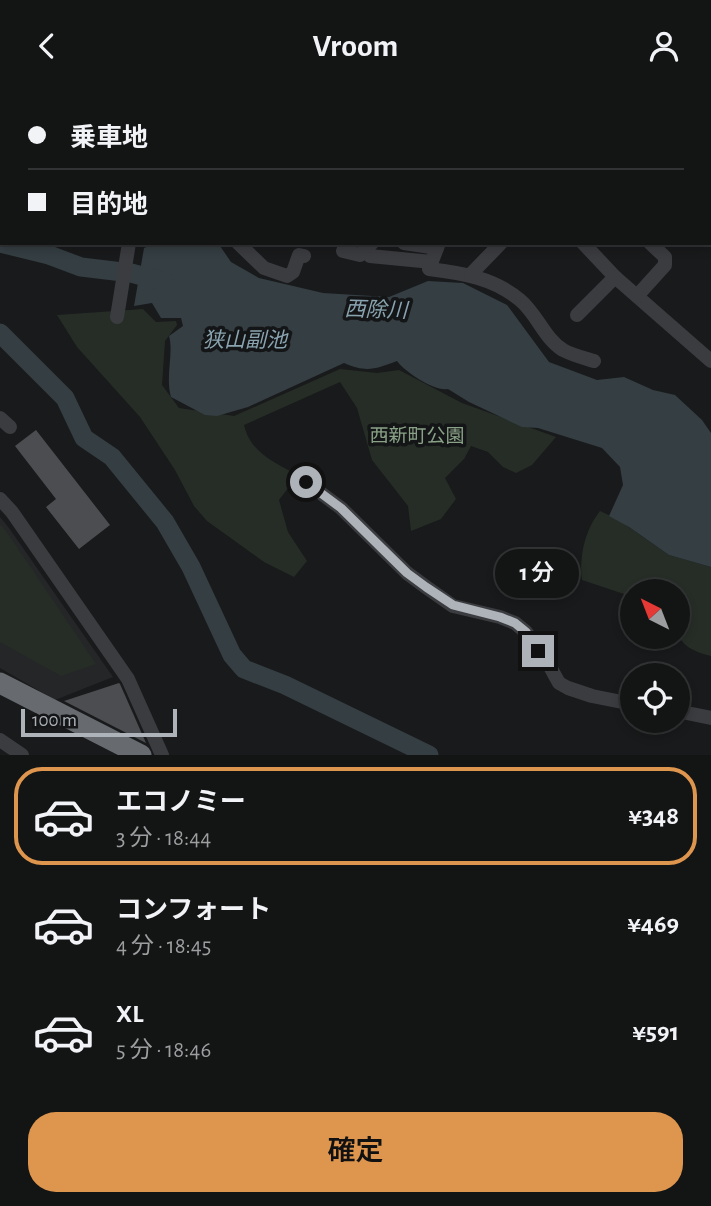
<!DOCTYPE html>
<html lang="ja">
<head>
<meta charset="utf-8">
<style>
	:root { --surface:#131414; --page:#202122; --text:#f1f3f6; --muted:#9d9ea0; --line:#323334; --accent:#de964e }
	body { margin:0; font-family:"Alegreya Sans","Noto Sans JP",sans-serif; background:var(--page); color:var(--text); height:100vh; display:flex; flex-direction:column; font-size:26px; white-space:nowrap }
	* { box-sizing:border-box; margin:0 }
	p { font-size:23px; color:var(--muted) }
	.icon { flex:none; width:38px; height:38px; fill:none; stroke:currentColor; stroke-width:2; stroke-linecap:round; stroke-linejoin:round }
	.map { position:relative; height:664px; overflow:hidden }
	.details { display:flex; flex-direction:column; background:var(--surface); flex:1 }
	.details>* { flex:none }
	.top-card { position:absolute; left:0px; top:0px; width:712px; height:154px; box-shadow:0 4px 10px #0003,0 0 0 2px var(--line); display:grid; align-content:center; height:154px; padding:0 28px; background:var(--surface) }
	.needle { width:46px; rotate:318deg }
	.fabs { position:absolute; left:620px; top:488px; display:grid; gap:14px }
	.fabs a { display:grid; place-items:center; width:70px; height:70px; border-radius:50%; background:var(--surface); box-shadow:0 4px 10px #0003,0 0 0 2px var(--line); font-size:35px }
	.scale { position:absolute; left:21px; bottom:18px; width:156px; box-sizing:border-box; padding-left:7px; border:4px solid #adb3b9; border-top:0; font-size:19px; line-height:24px; white-space:nowrap; color:#adb3b9; -webkit-text-stroke:5px #141516; paint-order:stroke }
	.end { position:absolute; width:32px; height:32px; margin:-16px; border:9px solid #adb3b9; background:#111; box-shadow:0 0 0 4px #111 }
	.from { border-radius:50% }
	.bubble { position:absolute; height:49px; border-radius:24px; background:var(--surface); box-shadow:0 4px 10px #0003,0 0 0 2px var(--line); font-size:23px; font-weight:600; line-height:49px; text-align:center }
	.top-card b { display:flex; align-items:center; gap:24px; height:66px; font-size:26px }
	.top-card b+b { border-top:2px solid var(--line) }
	.top-card i { width:18px; height:18px; background:var(--text) }
	ul { padding:12px 0 0; list-style:none }
	li { display:flex; align-items:center; gap:21px; height:98px; margin:0 14px 10px; padding:0 14px; border:4px solid transparent; border-radius:28px }
	li div { flex:1 }
	li b { display:block; font-size:26px }
	li em { font-style:normal; font-weight:600 }
	li.on { border-color:var(--accent) }
	li>.icon { width:63px; height:63px; stroke-width:1.5 }
	.cta { display:flex; gap:14px; margin-top:auto; padding:14px 28px }
	.cta a { flex:1; height:80px; border-radius:28px; background:var(--accent); color:#111; font-size:28px; font-weight:600; line-height:80px; text-align:center }
	header { display:flex; justify-content:space-between; align-items:center; height:91px; padding:0 28px; background:var(--surface); font-size:32px; font-weight:600 }
	.map>svg:first-child { display:block }
	.built { fill:#252628 }
	.green { fill:#262d26 }
	.water { fill:#353e43 }
	.lines { fill:none; stroke-linecap:round; stroke-linejoin:round }
	.river { stroke:#353e43; stroke-width:19 }
	.building { fill:#4b4d50 }
	.minor { stroke:#3b3c40; stroke-width:14 }
	.major { stroke:#575a5e; stroke-width:18 }
	.highway { stroke:#676b70; stroke-width:21 }
	.route { stroke:#adb3b9; stroke-width:9 }
	.labels { text-anchor:middle; dominant-baseline:central; stroke-width:7; stroke-linejoin:round; paint-order:stroke }
	.park-label { font-size:19px; fill:#89a287; stroke:#141516 }
	.water-label { font-size:21px; font-style:italic; fill:#89a4b0; stroke:#141516 }
</style>
</head>
<body>
<header><svg class="icon" aria-label="back" viewBox="0 0 24 24"><path d="M15 5l-7 7 7 7"/></svg>Vroom<svg class="icon" aria-label="person" viewBox="0 0 24 24"><circle cx="12" cy="8" r="4"/><path d="M4 21q1-7 8-7t8 7"/></svg></header>
<div class="map">
<svg width="711" height="664" viewBox="0 0 711 664">
	<rect width="100%" height="100%" fill="#191a1b"/>
	<polygon class="built" points="0,426 9,437 113,586 55,609 0,577"/>
	<g class="green">
		<path d="M 143,218 L 156,231 L 176,230 L 177,234 L 165,250 L 162,294 L 179,317 L 234,325 L 340,278 L 377,282 L 399,279 L 462,312 L 556,346 L 532,374 L 516,382 L 503,376 L 488,361 L 471,355 L 464,368 L 445,387 L 456,408 L 441,428 L 411,440 L 408,415 L 372,369 L 357,317 L 340,291 L 244,334 C 250,361 275,372 298,384 L 279,409 L 288,441 L 307,470 L 294,486 L 264,471 L 207,430 L 194,415 L 175,379 L 140,326 L 77,256 L 57,224 Z"/>
		<path d="M 600,420 L 617,428 L 669,464 L 711,476 L 711,565 C 669,555 677,536 677,500 L 632,500 L 632,504 L 627,504 L 582,489 C 579,465 585,439 600,420 Z"/>
		<polygon points="0,434 6,440 96,573 61,585 0,551"/>
	</g>
	<path class="water" d="M 156,152 L 218,152 L 231,171 L 259,187 L 323,202 L 389,206 L 428,190 L 463,192 L 507,214 L 549,271 L 597,289 L 624,286 L 653,299 L 675,304 L 702,329 L 711,342 L 711,476 L 669,464 L 629,436 L 609,425 L 623,394 L 620,376 L 602,357 L 538,337 L 522,336 L 469,311 L 448,298 C 435,301 405,281 397,270 C 375,278 367,282 344,272 L 248,316 L 217,325 L 205,324 L 171,306 C 165,285 174,262 169,245 L 183,235 L 181,227 L 161,227 L 152,212 L 134,215 L 144,157 Z"/>
	<g class="lines">
		<g class="river">
			<polyline points="0,152 49,164 81,176 131,182 165,191"/>
			<polyline points="0,242 65,307 84,347 112,366 165,431 191,476 232,564 244,578 285,594 429,664"/>
		</g>
	</g>
	<g class="building">
		<polygon points="36,339 110,434 79,458 46,416 56,408 15,355"/>
		<polygon points="119,592 120,593 146,652 64,610"/>
	</g>
	<g class="lines">
		<g class="minor">
			<polyline points="73,0 75,2"/>
			<polyline points="353,0 354,2"/>
			<polyline points="434,0 435,2"/>
			<polyline points="98,2 100,0"/>
			<polyline points="269,2 269,0"/>
			<polyline points="300,2 303,0"/>
			<polyline points="704,2 706,0"/>
			<polyline points="0,63 2,65"/>
			<polyline points="710,93 711,93"/>
			<polyline points="238,152 264,177 287,185 293,181 299,164 304,165"/>
			<polyline points="404,152 437,157 439,152"/>
			<polyline points="583,152 615,186 711,270"/>
			<path d="M 437,157 L 429,178 C 462,182 494,187 520,209 C 537,223 544,247 563,259 C 572,264 584,267 594,270"/>
			<polyline points="343,160 360,164 372,152"/>
			<polyline points="370,165 432,171"/>
			<polyline points="471,183 501,152"/>
			<polyline points="637,205 665,174 665,166 650,152"/>
			<polyline points="577,224 615,186"/>
			<polyline points="117,226 129,152"/>
			<polyline points="0,327 10,336"/>
			<polyline points="306,391 341,417 407,482 426,496 453,515 500,526 515,532 526,541 548,572 559,592 568,597 592,605 632,613"/>
			<polyline points="0,408 12,421 128,588 162,664"/>
			<polyline points="677,620 711,627"/>
			<polyline points="0,649 22,664"/>
		</g>
		<g class="major">
			<polyline points="630,0 631,2"/>
			<polyline points="710,113 711,114"/>
		</g>
		<polyline class="highway" points="0,592 141,664"/>
	</g>
	<g class="lines">
		<polyline class="route" points="306,391 341,417 407,482 426,496 453,514 500,526 515,532 526,541 538,560"/>
	</g>
	<g class="labels">
		<g class="park-label">
			<text x="417" y="345">西新町公園</text>
		</g>
		<g class="water-label">
			<text transform="translate(376 219) rotate(2)">西除川</text>
			<text x="245" y="249">狭山副池</text>
		</g>
	</g>
</svg>
<div class="fabs">
<a><svg class="needle" viewBox="-14 -14 28 28"><path d="M0-13l5 13h-10z" fill="#e53935"/><path d="M0 13l5-13h-10z" fill="#9d9ea0"/></svg></a>
<a><svg class="icon" aria-label="locate" viewBox="0 0 24 24"><circle cx="12" cy="12" r="6"/><path d="M12 2v4M12 18v4M2 12h4M18 12h4"/></svg></a>
</div>
<div class="scale">100 m</div>
<i class="end from" style="left:306px;top:391px"></i>
<i class="end" style="left:538px;top:560px"></i>
<div class="bubble" style="left:495px;top:458px;width:84px">1 分</div>
<div class="top-card">
<b><i class="from"></i>乗車地</b>
<b><i></i>目的地</b>
</div>
</div>
<section class="details">
<ul>
<li class="on"><svg class="icon" aria-label="car" viewBox="0 0 24 24"><path d="M5 17H2v-5l4-1 3-4h7l3 4 3 1v5h-3M9 17h6M6 11h13"/><circle cx="7" cy="17" r="2"/><circle cx="17" cy="17" r="2"/></svg><div><b>エコノミー</b><p>3 分 · 18:44</p></div><em>¥348</em></li>
<li><svg class="icon" aria-label="car" viewBox="0 0 24 24"><path d="M5 17H2v-5l4-1 3-4h7l3 4 3 1v5h-3M9 17h6M6 11h13"/><circle cx="7" cy="17" r="2"/><circle cx="17" cy="17" r="2"/></svg><div><b>コンフォート</b><p>4 分 · 18:45</p></div><em>¥469</em></li>
<li><svg class="icon" aria-label="car" viewBox="0 0 24 24"><path d="M5 17H2v-5l4-1 3-4h7l3 4 3 1v5h-3M9 17h6M6 11h13"/><circle cx="7" cy="17" r="2"/><circle cx="17" cy="17" r="2"/></svg><div><b>XL</b><p>5 分 · 18:46</p></div><em>¥591</em></li>
</ul>
<div class="cta"><a>確定</a></div>
</section>
</body>
</html>
